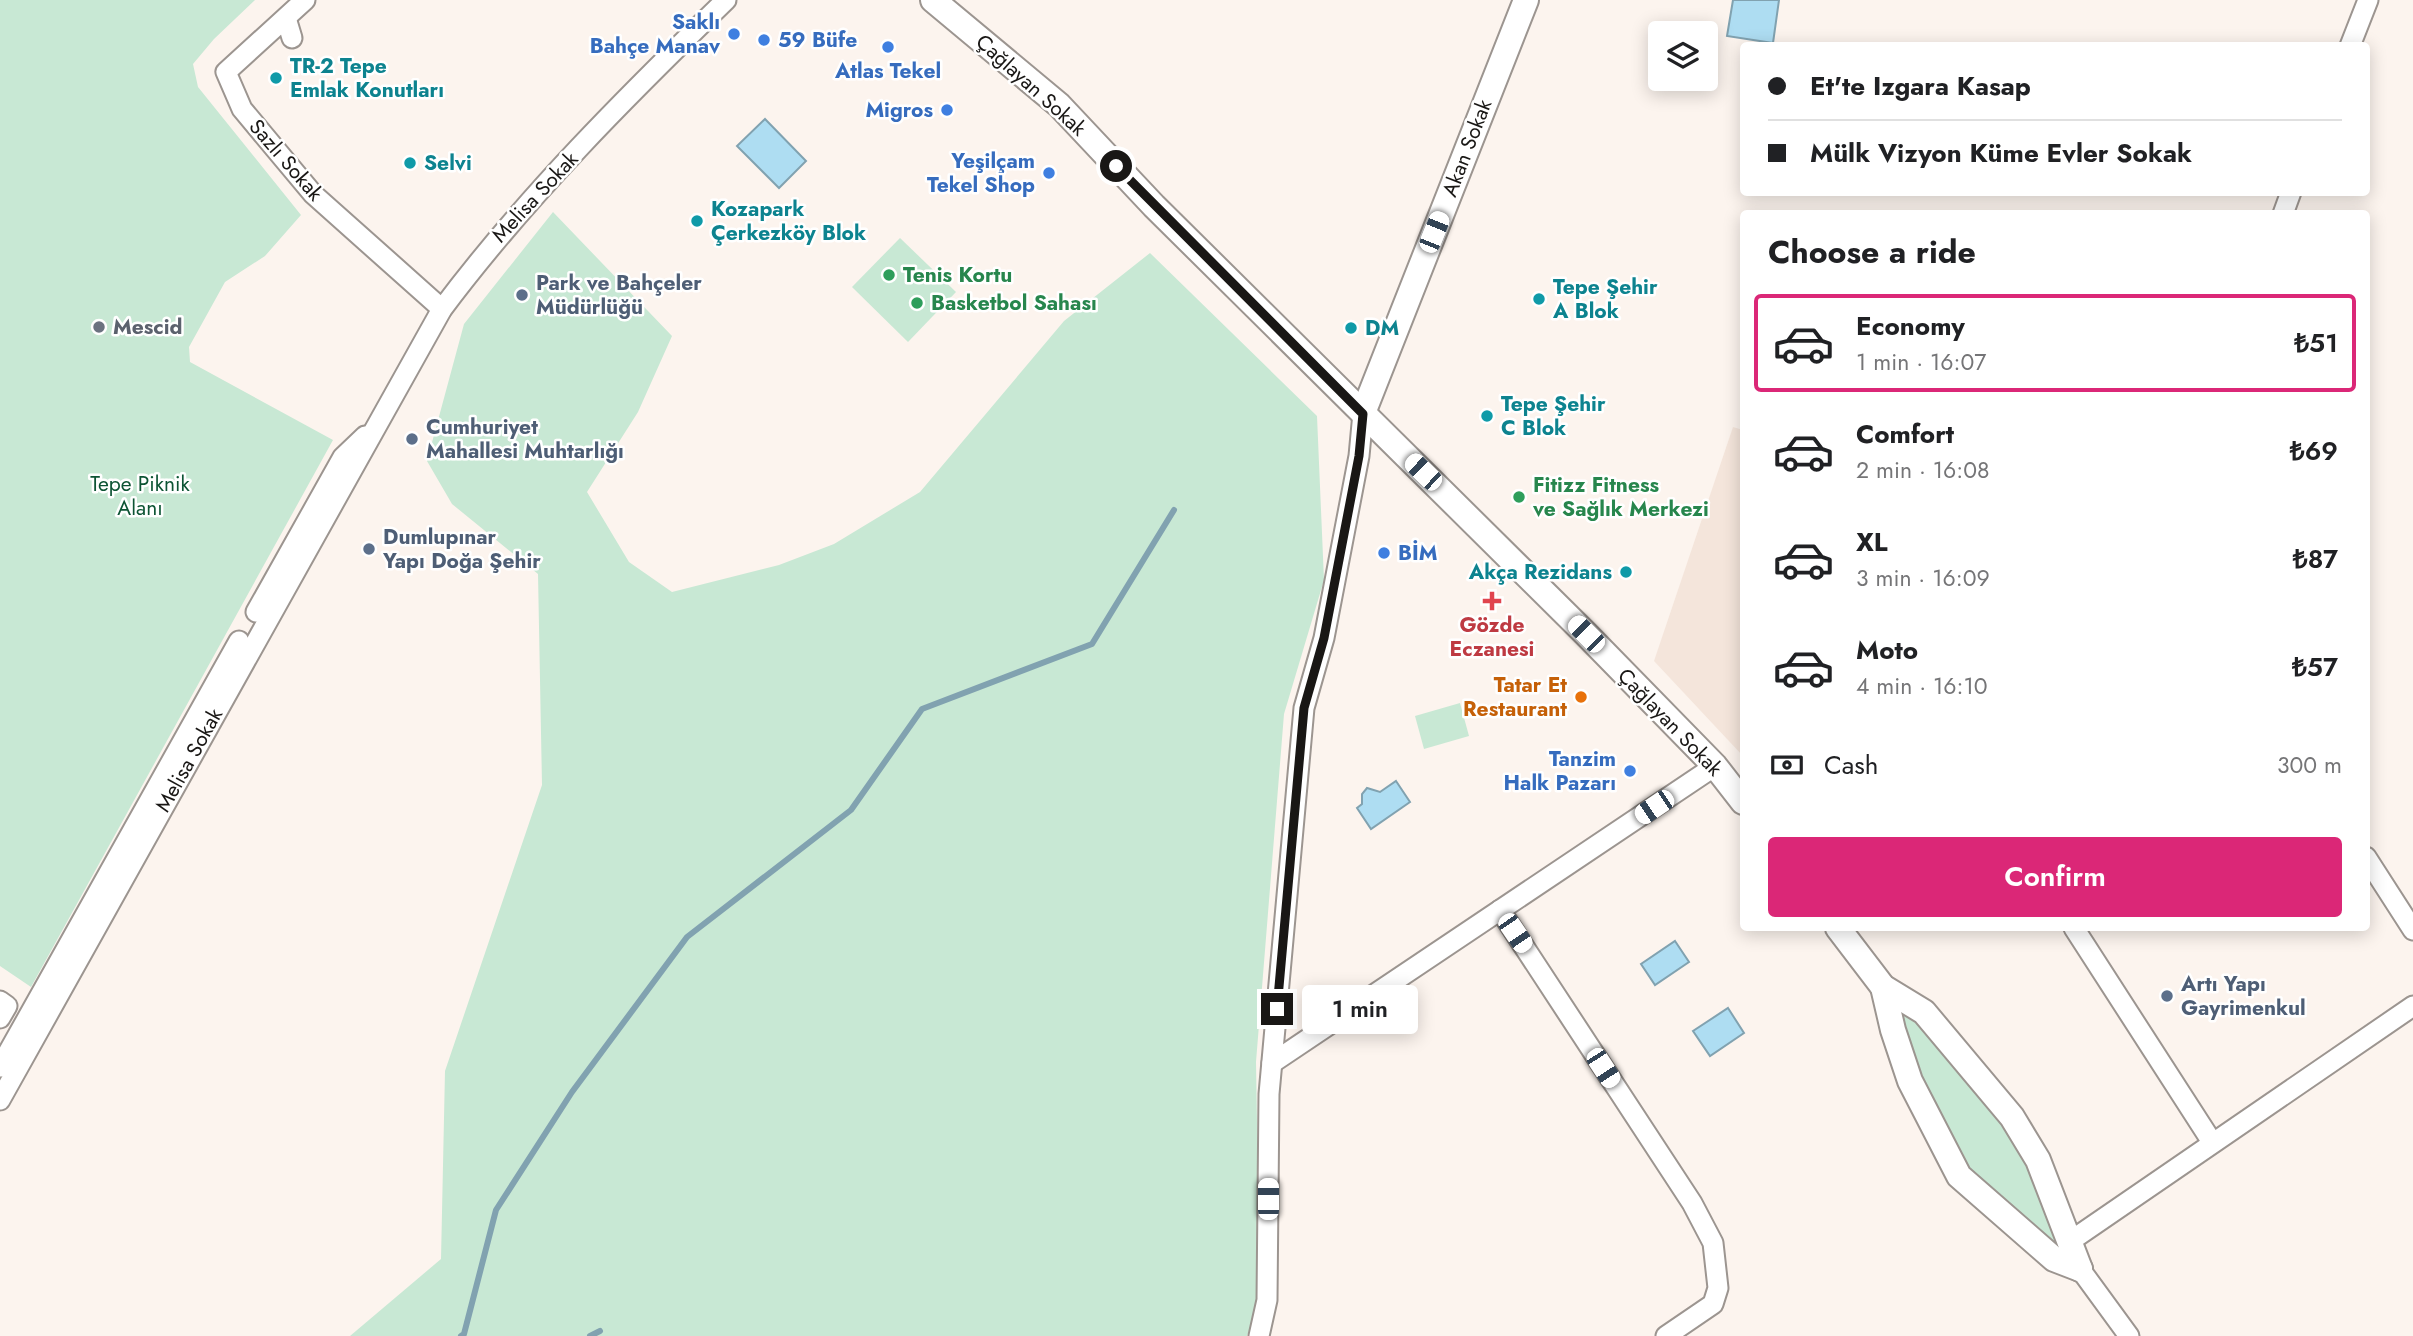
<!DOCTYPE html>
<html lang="en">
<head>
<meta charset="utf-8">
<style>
	:root { --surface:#fff; --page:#f6f6f6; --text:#202124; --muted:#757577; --line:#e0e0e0; --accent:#db2777 }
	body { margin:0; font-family:Jost,sans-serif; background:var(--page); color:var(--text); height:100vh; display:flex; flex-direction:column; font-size:26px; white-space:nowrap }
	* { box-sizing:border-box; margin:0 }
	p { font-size:23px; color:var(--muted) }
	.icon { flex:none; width:38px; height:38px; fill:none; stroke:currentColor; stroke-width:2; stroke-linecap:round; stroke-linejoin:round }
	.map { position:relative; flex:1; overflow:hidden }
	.sheet { position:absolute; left:1740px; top:210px; width:630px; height:721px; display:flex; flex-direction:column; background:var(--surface); border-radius:7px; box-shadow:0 4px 18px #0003 }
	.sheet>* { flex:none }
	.top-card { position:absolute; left:1740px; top:42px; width:630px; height:154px; border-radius:7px; box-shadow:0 4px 18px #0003; display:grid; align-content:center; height:154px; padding:0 28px; background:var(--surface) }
	.buttons { position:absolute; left:1648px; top:21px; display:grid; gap:14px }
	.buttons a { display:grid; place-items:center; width:70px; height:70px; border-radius:7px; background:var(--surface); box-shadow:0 4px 18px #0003; font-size:35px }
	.end { position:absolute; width:32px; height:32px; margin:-16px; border:9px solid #191715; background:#fff; box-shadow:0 0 0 4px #fff }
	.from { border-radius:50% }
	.bubble { position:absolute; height:49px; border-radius:7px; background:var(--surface); box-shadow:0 4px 18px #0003; font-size:23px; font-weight:600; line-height:49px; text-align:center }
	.car { position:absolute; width:21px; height:42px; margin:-21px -10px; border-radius:9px; box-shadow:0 0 5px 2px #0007; background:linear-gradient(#fff 24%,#345 0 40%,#fff 0 76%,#345 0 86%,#fff 0) }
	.top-card b { display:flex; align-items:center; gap:24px; height:66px; font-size:26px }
	.top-card b+b { border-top:2px solid var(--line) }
	.top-card i { width:18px; height:18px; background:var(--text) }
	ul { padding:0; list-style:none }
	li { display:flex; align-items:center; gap:21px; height:98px; margin:0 14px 10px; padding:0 14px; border:4px solid transparent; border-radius:7px }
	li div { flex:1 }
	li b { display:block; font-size:26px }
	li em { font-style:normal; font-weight:600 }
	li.selected { border-color:var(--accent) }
	li>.icon { width:63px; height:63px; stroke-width:1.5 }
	h2 { padding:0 28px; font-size:32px; line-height:84px }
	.pay { display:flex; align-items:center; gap:18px; height:77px; padding:0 28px; font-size:26px }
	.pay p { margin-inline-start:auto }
	.action { display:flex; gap:14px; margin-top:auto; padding:14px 28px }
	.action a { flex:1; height:80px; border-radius:7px; background:var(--accent); color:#fff; font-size:28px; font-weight:600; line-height:80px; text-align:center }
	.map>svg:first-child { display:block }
	.built { fill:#f4e5db }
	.green { fill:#c8e8d4 }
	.water { fill:#aeddf2; stroke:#81a2b0; stroke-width:2 }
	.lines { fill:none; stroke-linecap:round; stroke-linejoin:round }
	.stream { stroke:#81a2b0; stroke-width:6 }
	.minor-casing { stroke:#9c9590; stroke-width:23 }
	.tertiary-casing { stroke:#9c9590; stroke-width:28 }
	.minor { stroke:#fff; stroke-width:19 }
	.tertiary { stroke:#fff; stroke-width:24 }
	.route { stroke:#191715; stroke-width:9 }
	.shop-dot { fill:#3f7fe0; stroke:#fff; stroke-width:2.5 }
	.culture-dot { fill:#0f9aa8; stroke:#fff; stroke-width:2.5 }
	.leisure-dot { fill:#2e9e5b; stroke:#fff; stroke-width:2.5 }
	.service-dot { fill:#5c6f8a; stroke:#fff; stroke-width:2.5 }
	.worship-dot { fill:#6b7280; stroke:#fff; stroke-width:2.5 }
	.health-dot { fill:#e0444e; stroke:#fff; stroke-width:2.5 }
	.food-dot { fill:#e8710a; stroke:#fff; stroke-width:2.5 }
	.labels { text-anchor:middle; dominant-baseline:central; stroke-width:5; stroke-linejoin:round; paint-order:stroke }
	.shop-label { font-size:21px; font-weight:bold; fill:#366cbe; stroke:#fff; text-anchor:end }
	.culture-label { font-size:21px; font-weight:bold; fill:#0d838f; stroke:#fff; text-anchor:start }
	.street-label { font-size:21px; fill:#191715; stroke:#fff }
	.leisure-label { font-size:21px; font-weight:bold; fill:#27864d; stroke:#fff; text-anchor:start }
	.service-label { font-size:21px; font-weight:bold; fill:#4e5e75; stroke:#fff; text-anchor:start }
	.worship-label { font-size:21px; font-weight:bold; fill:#5b616d; stroke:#fff; text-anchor:start }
	.park-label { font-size:21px; fill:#0d5434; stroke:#fff }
	.health-label { font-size:21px; font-weight:bold; fill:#be3a42; stroke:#fff }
	.food-label { font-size:21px; font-weight:bold; fill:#c56008; stroke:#fff; text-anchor:end }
</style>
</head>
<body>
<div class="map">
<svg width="2413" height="1336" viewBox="0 0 2413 1336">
	<rect width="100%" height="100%" fill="#fcf4ee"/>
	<polygon class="built" points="1733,427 1743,430 1743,756 1654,661"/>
	<g class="green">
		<polygon points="0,0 255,0 214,39 193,64 198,87 301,215 265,256 225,282 189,347 190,362 333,440 31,987 0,966"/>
		<polygon points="553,212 672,336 638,412 587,492 629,562 672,592 779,565 834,544 920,492 1064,321 1150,253 1317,416 1324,580 1284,714 1256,1062 1260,1299 1247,1336 350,1336 441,1259 445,1071 542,785 538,574 452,504 427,461 464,324"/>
		<polygon points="900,238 956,292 908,342 852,287"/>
		<polygon points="1460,703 1469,736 1424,749 1415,716"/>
		<polygon points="1897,1004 1910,1010 2016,1133 2064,1257 1960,1162 1912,1069"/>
	</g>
	<g class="water">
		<polygon points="1733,0 1779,0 1773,43 1727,36"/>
		<polygon points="765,119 806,161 779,188 737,146"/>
		<polygon points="1396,781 1410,802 1371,829 1357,808 1362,804 1362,794 1367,788 1380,792"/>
		<polygon points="1675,941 1689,962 1655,985 1641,964"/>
		<polygon points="1728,1008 1744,1033 1710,1056 1693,1031"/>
	</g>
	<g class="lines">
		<g class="stream">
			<polyline points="461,1336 464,1334 496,1210 572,1092 687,937 851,810 922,709 1092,644 1174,510"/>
			<polyline points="590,1336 600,1331"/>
		</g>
		<defs>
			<g id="minor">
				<polyline points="305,0 226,72 242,109 313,194 442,309"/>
				<polyline points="286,18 292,38"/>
				<polyline points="2350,46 2368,0"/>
				<polyline points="2283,214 2291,192"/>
				<polyline points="256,612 343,457 365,436"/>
				<polyline points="2366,857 2413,930"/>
				<polyline points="1500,910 1692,1203 1713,1243 1718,1288 1713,1304 1666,1336"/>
				<polyline points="2074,928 2212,1142"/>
				<polyline points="0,1001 7,1006 0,1018"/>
				<polyline points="1272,1063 1715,766"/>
				<polyline points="0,1067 239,641"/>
				<path d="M 0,1100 L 442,309 C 526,197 626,97 726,0"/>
				<polyline points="2069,1242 2413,1006"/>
				<polyline points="2080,1269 2129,1336"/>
				<polyline points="1259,1336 1267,1300 1269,1094 1304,708 1324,638 1359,456 1363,413"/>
			</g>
			<g id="tertiary">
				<polyline points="933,0 1059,105 1154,206 1586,634 1715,766 1743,802"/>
				<polyline points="1363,413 1526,0"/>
				<polyline points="1838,928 1883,987 1924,1012 2012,1117 2038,1160 2080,1269"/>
				<polyline points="1883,987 1893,1030 1910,1081 1959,1176 2054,1259 2080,1269"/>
			</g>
		</defs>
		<use href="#minor" class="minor-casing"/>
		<use href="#tertiary" class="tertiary-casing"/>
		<use href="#minor" class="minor"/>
		<use href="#tertiary" class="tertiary"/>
	</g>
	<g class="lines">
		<polyline class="route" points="1116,166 1363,414 1359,456 1324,638 1304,708 1277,1009"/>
	</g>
	<g class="shop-dot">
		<circle cx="734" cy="34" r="7"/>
		<circle cx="764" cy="40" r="7"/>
		<circle cx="888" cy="47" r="7"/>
		<circle cx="947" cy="110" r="7"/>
		<circle cx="1049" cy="173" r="7"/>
		<circle cx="1384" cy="553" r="7"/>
		<circle cx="1630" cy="771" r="7"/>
	</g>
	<g class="culture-dot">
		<circle cx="276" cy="78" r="7"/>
		<circle cx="410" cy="163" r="7"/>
		<circle cx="697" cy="221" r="7"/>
		<circle cx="1539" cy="299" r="7"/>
		<circle cx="1351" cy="328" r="7"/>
		<circle cx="1487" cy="416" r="7"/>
		<circle cx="1626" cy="572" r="7"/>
	</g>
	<g class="leisure-dot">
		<circle cx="889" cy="275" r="7"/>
		<circle cx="917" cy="303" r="7"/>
		<circle cx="1519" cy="497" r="7"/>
	</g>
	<g class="service-dot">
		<circle cx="522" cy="295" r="7"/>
		<circle cx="412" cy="439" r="7"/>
		<circle cx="369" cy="549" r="7"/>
		<circle cx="2167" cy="996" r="7"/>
	</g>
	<circle class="worship-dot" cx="99" cy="327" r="7"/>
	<path class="health-dot" d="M1488.5 590.5h7v7h7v7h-7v7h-7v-7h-7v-7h7z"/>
	<circle class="food-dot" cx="1581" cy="697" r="7"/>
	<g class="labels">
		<g class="shop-label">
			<text x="720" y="22">Saklı<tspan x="720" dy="24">Bahçe Manav</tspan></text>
			<text x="778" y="40" text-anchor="start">59 Büfe</text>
			<text x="888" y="71" text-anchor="middle">Atlas Tekel</text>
			<text x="933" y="110">Migros</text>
			<text x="1035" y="161">Yeşilçam<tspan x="1035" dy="24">Tekel Shop</tspan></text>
			<text x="1398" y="553" text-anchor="start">BİM</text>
			<text x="1616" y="759">Tanzim<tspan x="1616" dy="24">Halk Pazarı</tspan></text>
		</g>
		<g class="culture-label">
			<text x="290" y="66">TR-2 Tepe<tspan x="290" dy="24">Emlak Konutları</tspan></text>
			<text x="424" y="163">Selvi</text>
			<text x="711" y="209">Kozapark<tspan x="711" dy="24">Çerkezköy Blok</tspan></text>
			<text x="1553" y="287">Tepe Şehir<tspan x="1553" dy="24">A Blok</tspan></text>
			<text x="1365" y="328">DM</text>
			<text x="1501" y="404">Tepe Şehir<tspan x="1501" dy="24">C Blok</tspan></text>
			<text x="1612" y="572" text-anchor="end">Akça Rezidans</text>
		</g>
		<g class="street-label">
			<text transform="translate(1031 85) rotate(42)">Çağlayan Sokak</text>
			<text transform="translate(1467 148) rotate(-69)">Akan Sokak</text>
			<text transform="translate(286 160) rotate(49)">Sazlı Sokak</text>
			<text transform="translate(535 197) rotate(-47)">Melisa Sokak</text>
			<text transform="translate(1670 722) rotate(46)">Çağlayan Sokak</text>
			<text transform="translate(189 760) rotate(-61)">Melisa Sokak</text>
		</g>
		<g class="leisure-label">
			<text x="903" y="275">Tenis Kortu</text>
			<text x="931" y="303">Basketbol Sahası</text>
			<text x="1533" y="485">Fitizz Fitness<tspan x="1533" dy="24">ve Sağlık Merkezi</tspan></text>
		</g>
		<g class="service-label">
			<text x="536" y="283">Park ve Bahçeler<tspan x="536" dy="24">Müdürlüğü</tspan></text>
			<text x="426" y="427">Cumhuriyet<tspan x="426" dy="24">Mahallesi Muhtarlığı</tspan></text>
			<text x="383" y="537">Dumlupınar<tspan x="383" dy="24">Yapı Doğa Şehir</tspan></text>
			<text x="2181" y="984">Artı Yapı<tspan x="2181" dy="24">Gayrimenkul</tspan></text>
		</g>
		<g class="worship-label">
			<text x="113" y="327">Mescid</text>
		</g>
		<g class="park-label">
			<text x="140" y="484">Tepe Piknik<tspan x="140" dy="24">Alanı</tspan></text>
		</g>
		<g class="health-label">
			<text x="1492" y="625">Gözde<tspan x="1492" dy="24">Eczanesi</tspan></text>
		</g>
		<g class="food-label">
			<text x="1567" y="685">Tatar Et<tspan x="1567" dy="24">Restaurant</tspan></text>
		</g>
	</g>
</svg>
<div class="buttons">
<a><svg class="icon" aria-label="layers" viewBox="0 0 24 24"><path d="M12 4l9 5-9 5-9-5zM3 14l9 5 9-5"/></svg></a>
</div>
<i class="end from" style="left:1116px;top:166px"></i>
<i class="end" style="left:1277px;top:1009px"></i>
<div class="bubble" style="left:1302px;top:985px;width:116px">1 min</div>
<i class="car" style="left:1434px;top:232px;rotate:22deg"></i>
<i class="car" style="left:1423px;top:472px;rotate:314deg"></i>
<i class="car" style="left:1586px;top:634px;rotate:315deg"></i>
<i class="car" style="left:1654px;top:807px;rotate:236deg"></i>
<i class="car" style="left:1515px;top:933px;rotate:146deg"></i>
<i class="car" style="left:1603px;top:1068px;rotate:147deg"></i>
<i class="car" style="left:1268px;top:1199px;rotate:0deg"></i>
<div class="top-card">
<b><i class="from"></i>Et'te Izgara Kasap</b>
<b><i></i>Mülk Vizyon Küme Evler Sokak</b>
</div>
<section class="sheet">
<h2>Choose a ride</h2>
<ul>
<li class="selected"><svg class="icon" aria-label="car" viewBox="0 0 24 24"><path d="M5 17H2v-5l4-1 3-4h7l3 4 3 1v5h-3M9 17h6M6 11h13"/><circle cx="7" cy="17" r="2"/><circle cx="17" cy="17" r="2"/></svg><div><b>Economy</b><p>1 min · 16:07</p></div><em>₺51</em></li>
<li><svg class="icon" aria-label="car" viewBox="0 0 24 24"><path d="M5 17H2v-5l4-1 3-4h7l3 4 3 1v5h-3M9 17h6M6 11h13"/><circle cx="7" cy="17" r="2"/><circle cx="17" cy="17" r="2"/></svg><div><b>Comfort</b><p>2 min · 16:08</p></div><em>₺69</em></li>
<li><svg class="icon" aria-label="car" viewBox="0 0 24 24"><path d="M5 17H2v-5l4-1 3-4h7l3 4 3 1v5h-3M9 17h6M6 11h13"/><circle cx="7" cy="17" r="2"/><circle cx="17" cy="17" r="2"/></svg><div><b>XL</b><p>3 min · 16:09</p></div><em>₺87</em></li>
<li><svg class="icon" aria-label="car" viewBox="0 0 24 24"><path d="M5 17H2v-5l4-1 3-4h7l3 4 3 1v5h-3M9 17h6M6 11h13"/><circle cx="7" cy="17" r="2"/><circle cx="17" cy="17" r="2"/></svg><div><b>Moto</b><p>4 min · 16:10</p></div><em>₺57</em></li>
</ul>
<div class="pay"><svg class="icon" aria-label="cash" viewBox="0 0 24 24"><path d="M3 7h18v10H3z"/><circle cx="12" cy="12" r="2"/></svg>Cash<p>300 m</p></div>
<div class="action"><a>Confirm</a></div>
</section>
</div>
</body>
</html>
